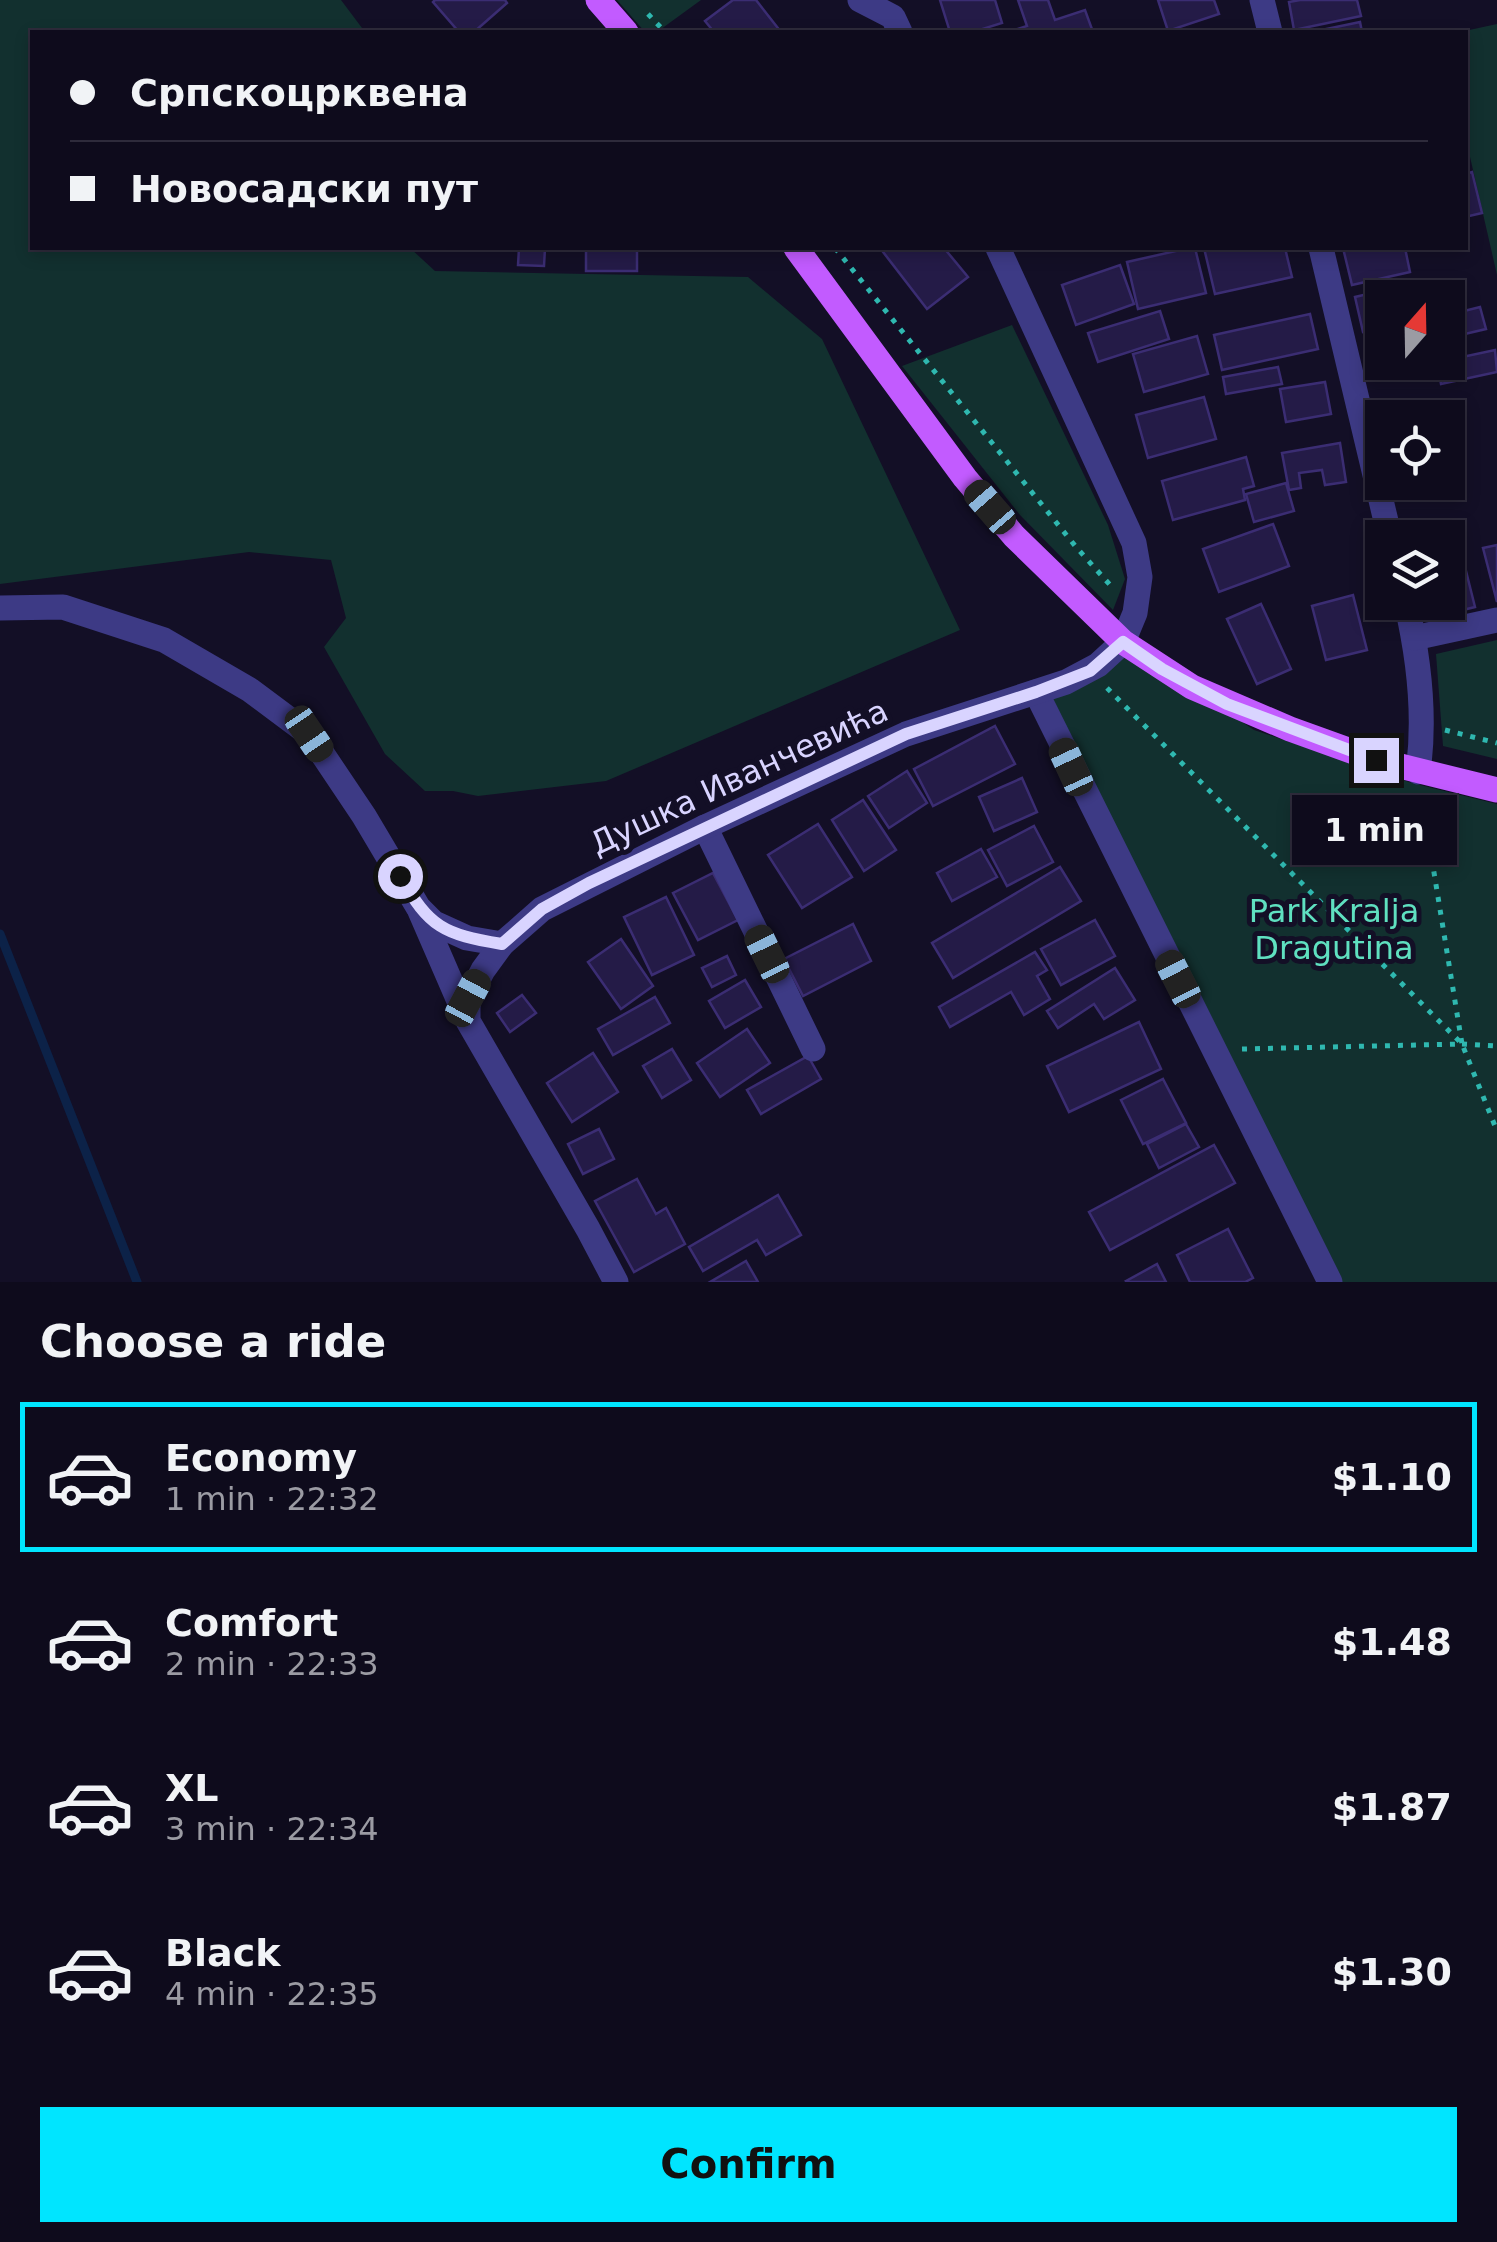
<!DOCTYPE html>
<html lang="en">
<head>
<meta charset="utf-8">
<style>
	:root { --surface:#0e0b1c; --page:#1c1929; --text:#f1f3f6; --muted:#9b9ba3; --line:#2e2b3b; --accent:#00e5ff }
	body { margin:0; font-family:"DejaVu Sans",sans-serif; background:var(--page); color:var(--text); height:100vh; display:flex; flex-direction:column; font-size:38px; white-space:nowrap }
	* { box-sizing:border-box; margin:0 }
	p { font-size:32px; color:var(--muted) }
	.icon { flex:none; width:55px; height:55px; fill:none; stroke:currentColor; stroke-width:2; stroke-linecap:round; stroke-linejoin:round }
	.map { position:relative; height:1282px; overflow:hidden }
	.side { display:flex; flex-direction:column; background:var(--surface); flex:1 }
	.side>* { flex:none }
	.banner { position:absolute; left:30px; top:30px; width:1438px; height:220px; border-radius:0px; box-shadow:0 5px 15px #0003,0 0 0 2px var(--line); display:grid; align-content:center; height:220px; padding:0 40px; background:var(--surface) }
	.needle { width:65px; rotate:20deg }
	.tools { position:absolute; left:1365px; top:280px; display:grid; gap:20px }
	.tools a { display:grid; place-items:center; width:100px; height:100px; border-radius:0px; background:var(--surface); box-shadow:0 5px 15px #0003,0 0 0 2px var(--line); font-size:50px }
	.end { position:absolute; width:45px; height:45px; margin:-22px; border:12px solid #d9d4ff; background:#111; box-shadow:0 0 0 5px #111 }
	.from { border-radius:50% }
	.bubble { position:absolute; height:70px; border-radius:0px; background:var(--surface); box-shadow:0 5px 15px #0003,0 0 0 2px var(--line); font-size:32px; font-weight:700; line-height:70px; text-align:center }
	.car { position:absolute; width:30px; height:60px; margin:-30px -15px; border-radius:12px; box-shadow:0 0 8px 2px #0007; background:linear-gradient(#222 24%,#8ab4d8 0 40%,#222 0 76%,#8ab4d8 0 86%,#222 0) }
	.banner b { display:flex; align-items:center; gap:35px; height:95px; font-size:38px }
	.banner b+b { border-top:2px solid var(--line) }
	.banner i { width:25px; height:25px; background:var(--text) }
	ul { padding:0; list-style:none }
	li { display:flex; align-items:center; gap:30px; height:150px; margin:0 20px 15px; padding:0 20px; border:5px solid transparent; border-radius:0px }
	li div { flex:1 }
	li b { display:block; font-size:38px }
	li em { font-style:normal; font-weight:700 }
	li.active { border-color:var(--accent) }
	li>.icon { width:90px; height:90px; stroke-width:1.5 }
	h2 { padding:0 40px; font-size:45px; line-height:120px }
	.primary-button { display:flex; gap:20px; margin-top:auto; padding:20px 40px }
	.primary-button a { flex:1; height:115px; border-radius:0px; background:var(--accent); color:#111; font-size:40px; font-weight:700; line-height:115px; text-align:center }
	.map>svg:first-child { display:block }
	.green { fill:#12302f }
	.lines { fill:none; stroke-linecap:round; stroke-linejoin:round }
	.stream { stroke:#0c2248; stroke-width:9 }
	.building { fill:#241b47; stroke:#3b2d73; stroke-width:2.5 }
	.path { stroke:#2fb8b0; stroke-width:5; stroke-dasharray:5 8; stroke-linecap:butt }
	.minor { stroke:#3d3a85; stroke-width:25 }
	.major { stroke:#c25bff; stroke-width:25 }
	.route { stroke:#d9d4ff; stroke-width:12 }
	.labels { text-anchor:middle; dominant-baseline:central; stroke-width:10; stroke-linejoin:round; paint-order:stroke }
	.street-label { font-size:32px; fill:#d9d4ff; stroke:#130f26 }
	.park-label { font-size:32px; fill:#5fe0c0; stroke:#130f26 }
</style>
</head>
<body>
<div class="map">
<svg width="1497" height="1282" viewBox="0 0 1497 1282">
	<rect width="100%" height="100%" fill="#130f26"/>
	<g class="green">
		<polygon points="0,0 341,0 365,32 32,32 32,248 410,248 435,271 748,277 822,339 960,630 606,781 478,796 453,791 425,791 385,754 324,647 346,618 331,560 249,552 0,584"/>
		<polygon points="617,0 701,0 657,32 645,32"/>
		<polygon points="1497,24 1497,275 1465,135 1465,32 1460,32"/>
		<polygon points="1012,325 1108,525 1125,579 1113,610 1020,515 902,366"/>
		<polygon points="1497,640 1497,759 1443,746 1436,654"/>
		<polygon points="1123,642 1254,730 1412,783 1497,804 1497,1282 1330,1282 1036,692"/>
	</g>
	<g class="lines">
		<polyline class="stream" points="0,934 137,1282"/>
	</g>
	<g class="building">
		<polygon points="435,0 505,0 507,3 474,32 459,32 433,2"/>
		<polygon points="733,0 756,0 781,32 714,32 705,21"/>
		<polygon points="940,0 995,0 1002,23 973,32 950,32"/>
		<polygon points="1018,0 1048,0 1055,20 1085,10 1093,32 1008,32 1027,26"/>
		<polygon points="1158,0 1214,0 1219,14 1168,31"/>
		<polygon points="1300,0 1357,0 1361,16 1294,30 1289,2"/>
		<polygon points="1360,22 1362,32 1312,32"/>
		<polygon points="1472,172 1482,213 1465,217 1465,174"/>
		<polygon points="519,248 545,248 544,266 518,265"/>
		<rect x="586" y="248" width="51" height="23"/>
		<polygon points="880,248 944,248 968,277 927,309"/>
		<polygon points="1189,248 1195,248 1206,293 1138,309 1127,262"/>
		<polygon points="1204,248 1285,248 1292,277 1215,294"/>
		<polygon points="1343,248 1405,248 1410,272 1352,285"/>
		<polygon points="1120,265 1134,304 1076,325 1062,285"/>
		<polygon points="1406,285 1410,298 1382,298 1382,327 1363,332 1355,297"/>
		<polygon points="1480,307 1486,329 1448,338 1448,315"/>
		<polygon points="1160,311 1169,339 1098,362 1088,333"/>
		<polygon points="1310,314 1318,349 1222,370 1214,335"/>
		<polygon points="1382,331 1382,362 1425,362 1376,374 1367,334"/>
		<polygon points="1197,336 1208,374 1144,392 1133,354"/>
		<polygon points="1495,350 1497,372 1441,384 1437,362 1448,362 1448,360"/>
		<polygon points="1278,367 1282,384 1226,394 1223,377"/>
		<polygon points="1325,382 1331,414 1286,422 1280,389"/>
		<polygon points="1204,397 1216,439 1148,458 1136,415"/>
		<polygon points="1340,443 1346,482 1325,485 1322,470 1299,473 1301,488 1289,490 1282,453"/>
		<polygon points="1246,457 1254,486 1243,489 1245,500 1173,520 1162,481"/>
		<polygon points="1286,483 1294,511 1254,522 1246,494"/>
		<polygon points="1273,524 1289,566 1219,592 1203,549"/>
		<polygon points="1497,545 1497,602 1483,548"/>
		<polygon points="1462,555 1475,607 1426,619 1422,602 1448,602 1448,558"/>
		<polygon points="1353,595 1367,650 1326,660 1312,606"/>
		<polygon points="1261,604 1291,669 1257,684 1227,619"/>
		<polygon points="995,726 1015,764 933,806 914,769"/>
		<polygon points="907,771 927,803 889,828 868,796"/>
		<polygon points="1022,778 1037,812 994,831 979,797"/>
		<polygon points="863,800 896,850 864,871 832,820"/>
		<polygon points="818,824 852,877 802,908 768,855"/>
		<polygon points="1034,826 1053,862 1007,886 988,850"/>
		<polygon points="981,849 997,877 952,901 937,873"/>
		<polygon points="1060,867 1081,901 953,978 932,943"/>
		<polygon points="713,873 738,920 698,940 673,893"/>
		<polygon points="666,897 694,955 652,975 624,917"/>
		<polygon points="1095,920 1115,956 1061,985 1041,949"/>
		<polygon points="853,924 871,961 803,996 784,959"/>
		<polygon points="621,939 653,986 621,1009 588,962"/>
		<polygon points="1035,952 1047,970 1037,976 1050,999 1024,1015 1011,992 950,1027 939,1007"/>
		<polygon points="727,956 736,975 712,987 702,968"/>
		<polygon points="1115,968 1135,1000 1104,1019 1094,1004 1058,1028 1047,1011"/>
		<polygon points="745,980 761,1007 725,1028 709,1001"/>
		<polygon points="522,995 536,1013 510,1032 497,1013"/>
		<polygon points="655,997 670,1023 613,1055 598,1029"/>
		<polygon points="1139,1022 1161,1069 1069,1112 1047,1066"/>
		<polygon points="747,1029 770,1063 720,1097 697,1063"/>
		<polygon points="672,1049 691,1080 662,1098 643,1066"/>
		<polygon points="593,1053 618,1092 572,1122 547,1083"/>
		<polygon points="808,1056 821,1079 761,1114 747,1090"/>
		<polygon points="1163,1079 1186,1123 1143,1144 1121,1100"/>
		<polygon points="1186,1124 1199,1147 1159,1168 1147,1144"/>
		<polygon points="599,1129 614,1159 583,1174 568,1144"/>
		<polygon points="1214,1145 1235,1183 1110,1250 1089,1212"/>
		<polygon points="637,1179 656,1214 666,1208 685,1244 634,1272 595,1201"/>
		<polygon points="778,1195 801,1235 766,1255 757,1240 703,1271 689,1247"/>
		<polygon points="1228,1229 1253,1278 1245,1282 1190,1282 1177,1255"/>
		<polygon points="746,1261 758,1282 710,1282"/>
		<polygon points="1157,1264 1166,1282 1127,1282 1126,1281"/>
	</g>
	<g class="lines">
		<g class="path">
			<polyline points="648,14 665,32"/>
			<polyline points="835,248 1076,547 1111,586"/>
			<polyline points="1107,688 1462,1044 1497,1131"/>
			<polyline points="1445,730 1497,743"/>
			<polyline points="1462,1044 1497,1046"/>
			<polyline points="1242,1049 1462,1044 1422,799"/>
		</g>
		<g class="minor">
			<polyline points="860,0 893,17 900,32"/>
			<polyline points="1262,0 1270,32"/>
			<polyline points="1321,248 1390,538"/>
			<path d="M 1406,602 C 1419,658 1426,715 1418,772"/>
			<polyline points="0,608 63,607 164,640 250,690 309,734 364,816 418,907 434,923 467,938 502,944"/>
			<polyline points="1414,638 1497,620"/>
			<polyline points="1036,692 1330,1282"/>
			<polyline points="705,827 813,1049"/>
			<polyline points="420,911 466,1017"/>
			<polyline points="616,1282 588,1229 468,1021 468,999 483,970 502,944 542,909 705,827 906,734 1066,682 1098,665 1123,642 1135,613 1140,577 1134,543 998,248"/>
		</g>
		<g class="major">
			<polyline points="598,0 626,32"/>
			<polyline points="796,248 965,478 1014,536 1123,642 1192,687 1290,729 1376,760 1497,790"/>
		</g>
	</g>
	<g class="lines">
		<path class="route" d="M 400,876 C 430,928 443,934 502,944 L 542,909 L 589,883 L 906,734 L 1036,692 L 1090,671 L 1123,642 L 1162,669 L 1227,704 L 1376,760"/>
	</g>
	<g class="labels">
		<g class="street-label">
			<text transform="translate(739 777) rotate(-25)">Душка Иванчевића</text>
		</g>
		<g class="park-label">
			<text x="1334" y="911">Park Kralja<tspan x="1334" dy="37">Dragutina</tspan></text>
		</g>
	</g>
</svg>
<div class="tools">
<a><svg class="needle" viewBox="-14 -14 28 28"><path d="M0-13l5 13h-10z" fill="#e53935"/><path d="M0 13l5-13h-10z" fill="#9b9ba3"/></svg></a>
<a><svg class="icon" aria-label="locate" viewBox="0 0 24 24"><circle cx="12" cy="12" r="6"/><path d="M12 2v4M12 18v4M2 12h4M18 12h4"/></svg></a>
<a><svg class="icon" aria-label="layers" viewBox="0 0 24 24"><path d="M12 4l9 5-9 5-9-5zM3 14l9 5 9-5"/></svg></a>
</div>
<i class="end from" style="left:400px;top:876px"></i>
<i class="end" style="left:1376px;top:760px"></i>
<div class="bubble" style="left:1292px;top:795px;width:165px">1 min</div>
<i class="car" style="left:990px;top:507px;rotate:319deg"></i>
<i class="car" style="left:309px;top:734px;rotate:146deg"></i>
<i class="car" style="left:1071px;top:767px;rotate:335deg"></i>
<i class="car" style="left:767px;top:954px;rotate:334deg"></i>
<i class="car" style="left:1178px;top:979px;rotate:333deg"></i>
<i class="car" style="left:468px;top:998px;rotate:28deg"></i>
<div class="banner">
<b><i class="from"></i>Српскоцрквена</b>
<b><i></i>Новосадски пут</b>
</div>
</div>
<section class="side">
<h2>Choose a ride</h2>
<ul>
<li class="active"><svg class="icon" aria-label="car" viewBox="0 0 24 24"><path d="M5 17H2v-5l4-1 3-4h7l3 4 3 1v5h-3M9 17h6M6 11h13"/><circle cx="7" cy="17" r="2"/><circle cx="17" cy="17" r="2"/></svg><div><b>Economy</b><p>1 min · 22:32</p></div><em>$1.10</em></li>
<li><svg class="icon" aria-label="car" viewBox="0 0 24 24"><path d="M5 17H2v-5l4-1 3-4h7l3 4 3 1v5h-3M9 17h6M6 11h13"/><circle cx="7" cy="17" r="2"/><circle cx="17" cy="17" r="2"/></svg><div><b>Comfort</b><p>2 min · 22:33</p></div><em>$1.48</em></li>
<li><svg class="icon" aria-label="car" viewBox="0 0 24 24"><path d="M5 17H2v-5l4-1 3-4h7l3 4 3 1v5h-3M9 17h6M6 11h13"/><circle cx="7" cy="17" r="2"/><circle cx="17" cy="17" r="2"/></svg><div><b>XL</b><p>3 min · 22:34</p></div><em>$1.87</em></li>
<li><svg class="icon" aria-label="car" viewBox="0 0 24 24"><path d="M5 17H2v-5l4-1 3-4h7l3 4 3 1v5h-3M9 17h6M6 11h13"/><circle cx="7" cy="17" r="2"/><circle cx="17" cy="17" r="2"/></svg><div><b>Black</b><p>4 min · 22:35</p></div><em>$1.30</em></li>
</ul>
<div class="primary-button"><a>Confirm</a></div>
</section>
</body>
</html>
